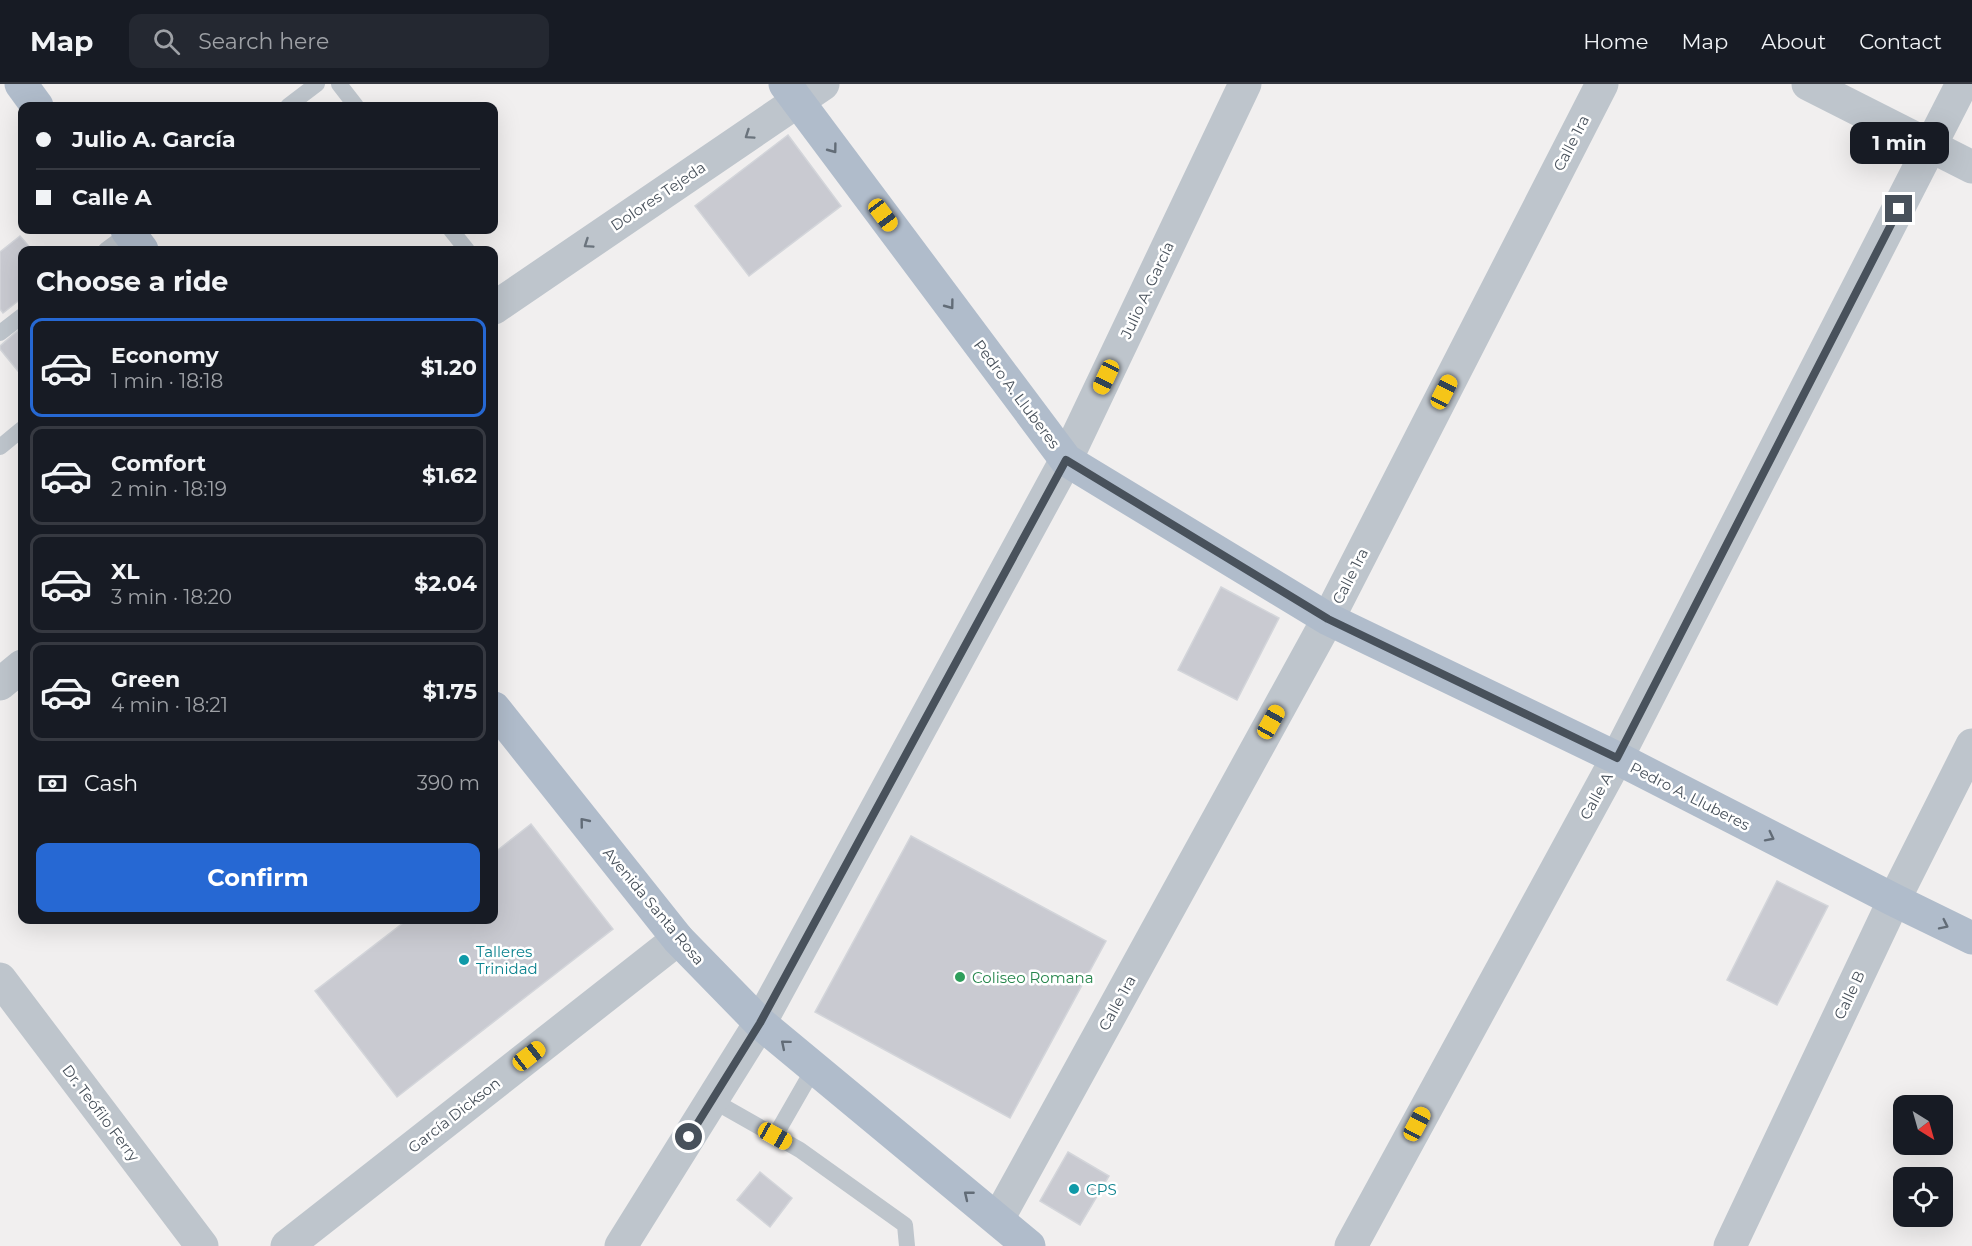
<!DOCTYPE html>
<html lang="en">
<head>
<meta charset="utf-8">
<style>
	:root { --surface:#171b24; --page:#242831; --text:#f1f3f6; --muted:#9ea1a6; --line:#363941; --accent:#2668d3 }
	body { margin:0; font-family:Montserrat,sans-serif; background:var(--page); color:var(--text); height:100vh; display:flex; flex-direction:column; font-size:22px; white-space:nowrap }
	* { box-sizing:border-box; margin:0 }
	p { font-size:20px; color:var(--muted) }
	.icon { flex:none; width:33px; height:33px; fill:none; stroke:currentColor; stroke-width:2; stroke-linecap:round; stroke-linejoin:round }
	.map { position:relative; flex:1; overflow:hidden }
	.sheet { position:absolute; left:18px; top:162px; width:480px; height:678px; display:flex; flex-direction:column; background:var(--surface); border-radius:12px; box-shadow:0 6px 24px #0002 }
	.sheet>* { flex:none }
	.top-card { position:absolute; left:18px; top:18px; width:480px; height:132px; border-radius:12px; box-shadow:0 6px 24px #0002; display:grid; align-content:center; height:132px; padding:0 18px; background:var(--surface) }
	.needle { width:39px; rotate:143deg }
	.controls { position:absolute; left:1893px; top:1011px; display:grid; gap:12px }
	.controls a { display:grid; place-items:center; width:60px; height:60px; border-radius:12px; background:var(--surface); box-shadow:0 6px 24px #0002; font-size:30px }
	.end { position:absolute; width:27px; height:27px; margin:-14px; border:8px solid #48515b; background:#fff; box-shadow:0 0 0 3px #fff }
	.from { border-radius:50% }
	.bubble { position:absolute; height:42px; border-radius:12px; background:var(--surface); box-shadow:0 6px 24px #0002; font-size:20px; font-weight:700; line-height:42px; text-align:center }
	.car { position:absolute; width:18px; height:36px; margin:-18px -9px; border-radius:8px; box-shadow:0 0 4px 2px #0007; background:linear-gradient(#f5c518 24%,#345 0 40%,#f5c518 0 76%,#345 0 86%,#f5c518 0) }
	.top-card b { display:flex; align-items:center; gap:21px; height:57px; font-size:22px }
	.top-card b+b { border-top:2px solid var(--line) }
	.top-card i { width:15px; height:15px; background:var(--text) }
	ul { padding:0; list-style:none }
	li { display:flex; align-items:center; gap:18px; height:99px; margin:0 12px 9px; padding:0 6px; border:3px solid var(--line); border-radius:12px }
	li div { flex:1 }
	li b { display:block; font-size:22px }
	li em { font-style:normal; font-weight:700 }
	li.on { border-color:var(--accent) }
	li>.icon { width:54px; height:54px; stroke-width:1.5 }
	h2 { padding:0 18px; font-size:27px; line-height:72px }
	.pay { display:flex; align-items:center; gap:15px; height:66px; padding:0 18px; font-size:22px }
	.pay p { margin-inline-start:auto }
	.cta { display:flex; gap:12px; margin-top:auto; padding:12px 18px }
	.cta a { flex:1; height:69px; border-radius:12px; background:var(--accent); color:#fff; font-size:24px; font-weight:700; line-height:69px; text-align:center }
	header { display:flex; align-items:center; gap:36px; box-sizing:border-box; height:84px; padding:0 30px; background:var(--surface); border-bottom:2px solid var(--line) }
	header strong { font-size:28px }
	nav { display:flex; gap:33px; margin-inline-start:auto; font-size:21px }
	.search { width:420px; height:54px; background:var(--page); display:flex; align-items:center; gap:15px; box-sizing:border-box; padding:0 21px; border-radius:12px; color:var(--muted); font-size:22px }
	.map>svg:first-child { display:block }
	.building { fill:#c9cad1; stroke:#d3d5da; stroke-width:1.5 }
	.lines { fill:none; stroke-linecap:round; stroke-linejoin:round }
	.service { stroke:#bec5cc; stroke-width:16 }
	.minor { stroke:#bec5cc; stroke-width:33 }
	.primary { stroke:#b0bccb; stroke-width:33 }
	.oneway { stroke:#6b747d }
	.oneway2 { stroke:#626c77 }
	.route { stroke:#48515b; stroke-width:8 }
	.culture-dot { fill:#0f9aa8; stroke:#fff; stroke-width:2 }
	.leisure-dot { fill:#2e9e5b; stroke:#fff; stroke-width:2 }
	.labels { text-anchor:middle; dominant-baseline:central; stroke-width:5; stroke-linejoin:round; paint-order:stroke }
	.street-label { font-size:15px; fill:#48515b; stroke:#fff }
	.culture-label { font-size:15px; fill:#0d838f; stroke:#fff; text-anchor:start }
	.leisure-label { font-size:15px; fill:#27864d; stroke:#fff; text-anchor:start }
</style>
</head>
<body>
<header>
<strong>Map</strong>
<div class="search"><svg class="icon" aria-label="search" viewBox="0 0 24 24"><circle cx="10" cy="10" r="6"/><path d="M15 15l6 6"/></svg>Search here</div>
<nav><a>Home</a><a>Map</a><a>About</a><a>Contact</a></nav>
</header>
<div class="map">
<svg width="1972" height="1162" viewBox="0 0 1972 1162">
	<rect width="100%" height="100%" fill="#f1efef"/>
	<g class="building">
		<polygon points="788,51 841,122 749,192 695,122"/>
		<polygon points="20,152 32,166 22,166 22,214 3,229 0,225 0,168"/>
		<polygon points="22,243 22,292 0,265 0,262"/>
		<polygon points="1221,503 1279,534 1237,616 1178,586"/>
		<polygon points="531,740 613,845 397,1013 315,907 407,836 494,836 494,769"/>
		<polygon points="911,752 1106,857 1010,1034 815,928"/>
		<polygon points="1777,797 1828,822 1777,921 1727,896"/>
		<polygon points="1068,1068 1109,1092 1080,1141 1040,1117"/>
		<polygon points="760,1088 792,1114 770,1143 737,1116"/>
	</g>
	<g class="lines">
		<g class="service">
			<polyline points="339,0 356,22"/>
			<polyline points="288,22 317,0"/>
			<polyline points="451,146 467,166"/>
			<polyline points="106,166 129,149"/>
			<polyline points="0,249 22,232"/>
			<polyline points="0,363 22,345"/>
			<polyline points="712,1016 800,1066 905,1141 907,1162"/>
			<polyline points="775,1052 814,984"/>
		</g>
		<g class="minor">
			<polyline points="1808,0 1972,83"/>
			<polyline points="494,224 823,0"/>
			<polyline points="0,600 22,582"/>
			<polyline points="0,895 202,1162"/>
			<polyline points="998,1135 1328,535 1602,0"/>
			<polyline points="287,1162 678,855"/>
			<polyline points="621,1162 760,939 1066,376 1245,0"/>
			<polyline points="1351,1162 1617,674 1962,0"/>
			<polyline points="1730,1162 1894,816 1972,661"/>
		</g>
		<g class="primary">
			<polyline points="21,0 37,22"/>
			<polyline points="785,0 1066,376 1328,535 1617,674 1894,816 1972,854"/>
			<polyline points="127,146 142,166"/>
			<polyline points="494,624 678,855 760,939 1029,1162"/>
		</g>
	</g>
	<defs><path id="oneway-chevron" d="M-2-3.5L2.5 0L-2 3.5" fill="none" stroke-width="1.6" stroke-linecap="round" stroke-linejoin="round" transform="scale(1.5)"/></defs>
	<g class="oneway">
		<use href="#oneway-chevron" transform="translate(749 51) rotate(146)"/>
		<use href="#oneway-chevron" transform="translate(588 160) rotate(146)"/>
	</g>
	<g class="oneway2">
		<use href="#oneway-chevron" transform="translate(833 65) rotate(53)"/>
		<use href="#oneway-chevron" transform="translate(950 221) rotate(53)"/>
		<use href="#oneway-chevron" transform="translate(584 738) rotate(-129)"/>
		<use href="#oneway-chevron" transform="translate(1770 753) rotate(27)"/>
		<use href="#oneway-chevron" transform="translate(1944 841) rotate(26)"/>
		<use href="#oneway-chevron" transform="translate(785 960) rotate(-140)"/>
		<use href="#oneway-chevron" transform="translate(968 1111) rotate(-141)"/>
	</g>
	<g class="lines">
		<polyline class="route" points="689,1053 760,939 1066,376 1328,535 1617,674 1899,125"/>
	</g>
	<g class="culture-dot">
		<circle cx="464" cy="876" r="6"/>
		<circle cx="1074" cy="1105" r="6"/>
	</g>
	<circle class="leisure-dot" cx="960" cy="893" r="6"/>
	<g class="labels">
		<g class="street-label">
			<text transform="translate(1571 59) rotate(-63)">Calle 1ra</text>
			<text transform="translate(658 112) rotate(-34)">Dolores Tejeda</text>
			<text transform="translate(1147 206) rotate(-65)">Julio A. García</text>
			<text transform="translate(1017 310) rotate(53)">Pedro A. Lluberes</text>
			<text transform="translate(1350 492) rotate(-63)">Calle 1ra</text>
			<text transform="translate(1596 712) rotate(-61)">Calle A</text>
			<text transform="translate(1690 712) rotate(27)">Pedro A. Lluberes</text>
			<text transform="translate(654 822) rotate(50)">Avenida Santa Rosa</text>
			<text transform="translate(1849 911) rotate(-65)">Calle B</text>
			<text transform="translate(1117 919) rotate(-61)">Calle 1ra</text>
			<text transform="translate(101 1029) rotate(53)">Dr. Teófilo Ferry</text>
			<text transform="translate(454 1031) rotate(-38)">García Dickson</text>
		</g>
		<g class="culture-label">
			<text x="476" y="867">Talleres<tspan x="476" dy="17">Trinidad</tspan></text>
			<text x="1086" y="1105">CPS</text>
		</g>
		<g class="leisure-label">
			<text x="972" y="893">Coliseo Romana</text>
		</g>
	</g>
</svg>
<div class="controls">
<a><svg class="needle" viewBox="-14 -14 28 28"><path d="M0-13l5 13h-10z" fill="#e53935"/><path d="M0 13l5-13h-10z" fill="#9ea1a6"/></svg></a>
<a><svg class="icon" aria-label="locate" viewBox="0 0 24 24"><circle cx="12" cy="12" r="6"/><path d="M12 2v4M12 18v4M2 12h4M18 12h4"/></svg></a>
</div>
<i class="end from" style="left:689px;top:1053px"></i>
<i class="end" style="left:1899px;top:125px"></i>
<div class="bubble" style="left:1850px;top:38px;width:99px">1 min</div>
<i class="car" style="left:883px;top:131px;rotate:143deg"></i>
<i class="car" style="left:1106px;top:293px;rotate:205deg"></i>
<i class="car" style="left:1444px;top:308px;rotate:27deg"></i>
<i class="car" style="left:1271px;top:638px;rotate:29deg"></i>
<i class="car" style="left:529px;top:972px;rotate:52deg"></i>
<i class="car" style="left:1417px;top:1040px;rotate:28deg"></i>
<i class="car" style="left:775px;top:1052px;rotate:119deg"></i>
<div class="top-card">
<b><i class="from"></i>Julio A. García</b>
<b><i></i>Calle A</b>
</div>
<section class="sheet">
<h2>Choose a ride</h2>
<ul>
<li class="on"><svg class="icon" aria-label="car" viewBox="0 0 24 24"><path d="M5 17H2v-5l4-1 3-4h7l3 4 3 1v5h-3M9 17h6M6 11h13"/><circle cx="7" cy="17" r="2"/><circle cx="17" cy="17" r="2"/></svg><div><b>Economy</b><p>1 min · 18:18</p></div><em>$1.20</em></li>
<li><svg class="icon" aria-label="car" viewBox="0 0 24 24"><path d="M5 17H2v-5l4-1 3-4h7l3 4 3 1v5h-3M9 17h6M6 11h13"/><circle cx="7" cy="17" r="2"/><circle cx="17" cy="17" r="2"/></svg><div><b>Comfort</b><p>2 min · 18:19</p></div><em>$1.62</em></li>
<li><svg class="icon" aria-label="car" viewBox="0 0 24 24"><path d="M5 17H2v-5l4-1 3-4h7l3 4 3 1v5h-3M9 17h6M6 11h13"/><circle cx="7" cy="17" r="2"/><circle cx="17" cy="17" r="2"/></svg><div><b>XL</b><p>3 min · 18:20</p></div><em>$2.04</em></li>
<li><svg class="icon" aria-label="car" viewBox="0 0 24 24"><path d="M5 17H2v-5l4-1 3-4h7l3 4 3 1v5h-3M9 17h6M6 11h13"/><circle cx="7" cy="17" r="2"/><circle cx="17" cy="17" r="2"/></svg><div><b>Green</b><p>4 min · 18:21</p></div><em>$1.75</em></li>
</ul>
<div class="pay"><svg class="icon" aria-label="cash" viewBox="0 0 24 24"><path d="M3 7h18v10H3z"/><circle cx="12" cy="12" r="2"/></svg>Cash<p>390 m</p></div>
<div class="cta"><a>Confirm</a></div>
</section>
</div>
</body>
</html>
